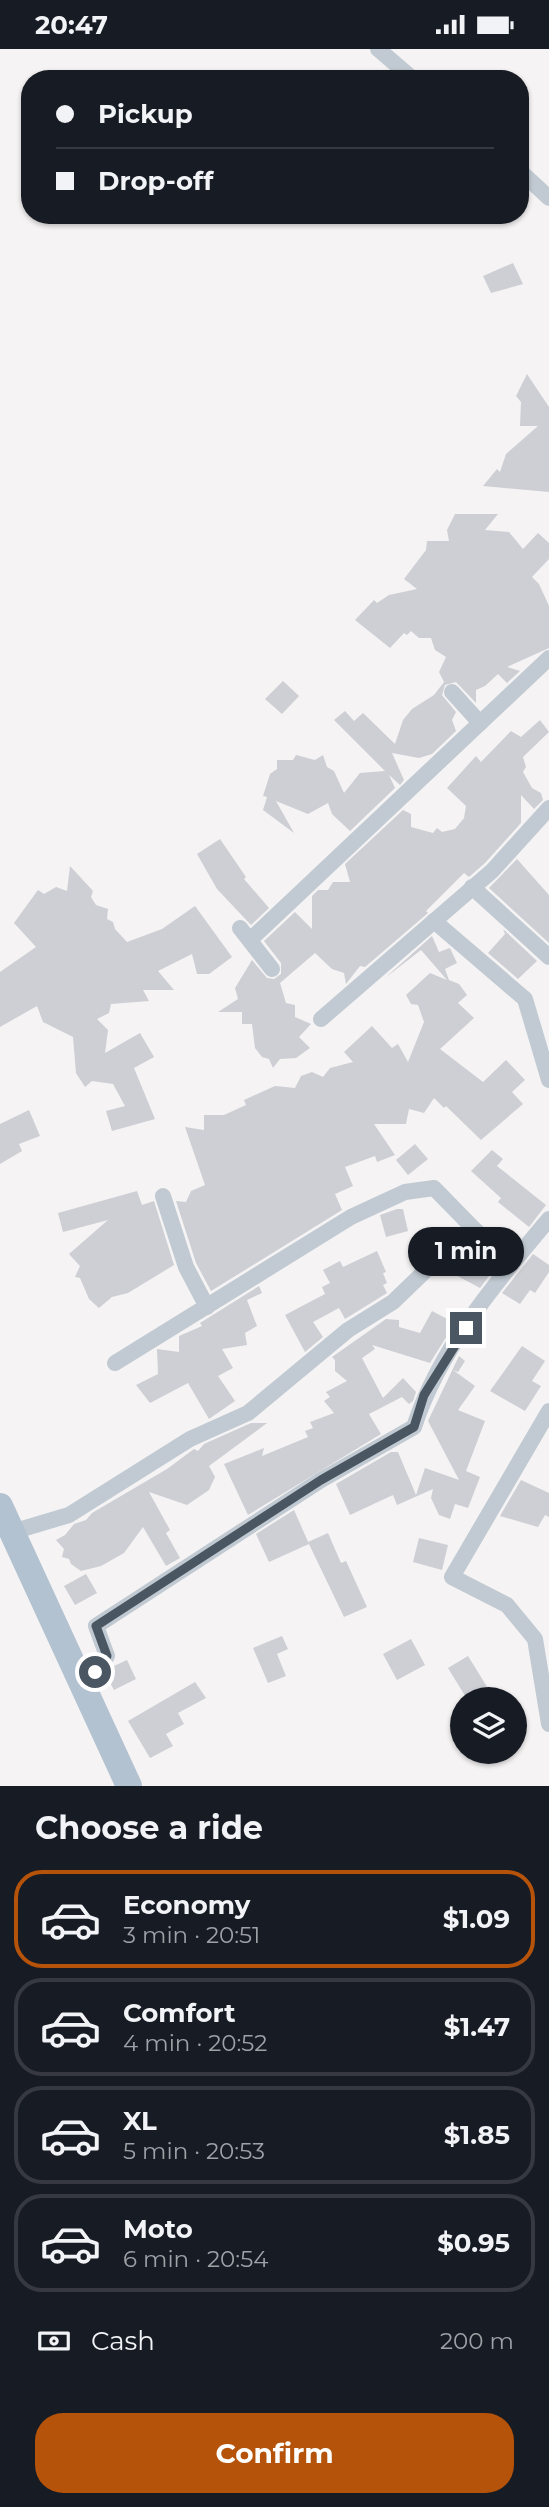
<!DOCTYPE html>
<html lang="en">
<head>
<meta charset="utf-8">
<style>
	:root { --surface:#171b24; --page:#20242c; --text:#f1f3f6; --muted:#9ea1a6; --line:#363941; --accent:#b45309 }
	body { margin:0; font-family:Montserrat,sans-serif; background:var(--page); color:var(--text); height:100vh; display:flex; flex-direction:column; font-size:26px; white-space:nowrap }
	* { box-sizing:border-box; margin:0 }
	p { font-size:23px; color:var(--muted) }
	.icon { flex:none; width:38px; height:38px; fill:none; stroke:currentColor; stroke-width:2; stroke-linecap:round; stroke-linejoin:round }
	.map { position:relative; height:1737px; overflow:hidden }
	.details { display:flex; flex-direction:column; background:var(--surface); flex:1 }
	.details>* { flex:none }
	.guide { position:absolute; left:21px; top:21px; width:508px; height:154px; border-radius:28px; box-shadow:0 2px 5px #0004; display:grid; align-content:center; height:154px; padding:0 35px; background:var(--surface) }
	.controls { position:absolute; left:450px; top:1638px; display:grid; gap:14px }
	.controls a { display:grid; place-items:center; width:77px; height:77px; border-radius:50%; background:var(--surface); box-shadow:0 2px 5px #0004; font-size:35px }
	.end { position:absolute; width:32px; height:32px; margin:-16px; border:9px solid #4a5661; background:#fff; box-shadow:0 0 0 4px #fff }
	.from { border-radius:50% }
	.bubble { position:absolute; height:49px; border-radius:24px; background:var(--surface); box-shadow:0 2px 5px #0004; font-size:23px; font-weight:700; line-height:49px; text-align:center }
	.guide b { display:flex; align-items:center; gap:24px; height:66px; font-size:26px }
	.guide b+b { border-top:2px solid var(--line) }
	.guide i { width:18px; height:18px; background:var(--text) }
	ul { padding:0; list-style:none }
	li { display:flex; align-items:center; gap:21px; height:98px; margin:0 14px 10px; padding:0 21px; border:4px solid var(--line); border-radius:28px }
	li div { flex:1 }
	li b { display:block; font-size:26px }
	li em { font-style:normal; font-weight:700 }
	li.active { border-color:var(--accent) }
	li>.icon { width:63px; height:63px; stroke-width:1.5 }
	h2 { padding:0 35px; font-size:32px; line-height:84px }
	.pay { display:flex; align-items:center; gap:18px; height:77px; padding:0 35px; font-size:26px }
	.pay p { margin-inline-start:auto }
	.action { display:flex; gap:14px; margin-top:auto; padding:14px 35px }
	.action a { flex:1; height:80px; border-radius:28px; background:var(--accent); color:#fff; font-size:28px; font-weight:700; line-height:80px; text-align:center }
	.status { display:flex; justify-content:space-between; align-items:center; height:49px; padding:0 35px; background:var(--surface); direction:ltr }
	.status svg { height:19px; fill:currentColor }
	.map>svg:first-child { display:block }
	.building { fill:#cdcfd5 }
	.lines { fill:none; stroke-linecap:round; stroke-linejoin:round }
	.street { stroke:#c1cad2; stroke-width:16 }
	.primary { stroke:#b3c2d1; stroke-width:26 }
	.route { stroke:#4a5661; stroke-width:9 }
</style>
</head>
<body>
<div class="status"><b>20:47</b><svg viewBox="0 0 49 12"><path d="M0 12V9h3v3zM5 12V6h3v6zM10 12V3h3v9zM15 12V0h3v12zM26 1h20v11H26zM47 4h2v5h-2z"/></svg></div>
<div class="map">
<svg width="549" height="1737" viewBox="0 0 549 1737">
	<rect width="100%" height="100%" fill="#f5f3f3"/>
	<g class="building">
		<polygon points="513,214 523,235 491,244 483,227"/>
		<polygon points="527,325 549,358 549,443 483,437 497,420 500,423 506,405 538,377 520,377 521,353 516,347"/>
		<polygon points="455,465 498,465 485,481 509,483 523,500 538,484 549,494 549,510 532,528 539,535 549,557 549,599 507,618 520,622 507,634 498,625 485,637 476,641 476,654 456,633 445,636 442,646 456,663 452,671 456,682 432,705 419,709 392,704 404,731 400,736 389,726 395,739 350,782 332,765 328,754 308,765 276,752 294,784 263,761 267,748 263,747 270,725 277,720 277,711 293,711 296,706 315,711 323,706 327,718 334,722 344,744 360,724 385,722 334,671 345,662 354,672 363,664 395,695 403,671 412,660 434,646 444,633 439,623 446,608 435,601 431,589 419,589 411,582 407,586 404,584 390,599 355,571 374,551 377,554 389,546 417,540 404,530 426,501 427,492 449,492 447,481"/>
		<polygon points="283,632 299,647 282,665 265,650"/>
		<polygon points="540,671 549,683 523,708 526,718 523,723 532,739 541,744 543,751 534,760 521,746 521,774 485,814 469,828 464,824 426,862 428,864 365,918 360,917 346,935 344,924 332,920 315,904 280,934 286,954 295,956 295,968 311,975 299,988 310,999 296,1009 280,1010 273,1019 269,1010 262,1008 255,999 252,975 242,975 242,963 218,963 238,950 235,939 252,911 267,929 274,930 281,925 281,914 264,892 295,863 312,880 312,847 318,841 328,841 333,833 350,833 345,815 403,761 411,765 411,778 433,784 437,779 442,783 455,780 464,769 466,757 447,739 476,707 481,713 511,682 521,688"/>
		<polygon points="220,790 246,828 244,830 269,859 251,876 217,840 197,805"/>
		<polygon points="517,810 549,846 549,894 489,839"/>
		<polygon points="70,817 93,842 91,848 96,856 108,860 107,870 113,873 115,880 127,893 162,880 195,857 232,908 209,925 197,925 192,905 158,922 174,941 143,941 149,952 111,955 109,964 97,970 108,981 105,1004 140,984 154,1008 134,1019 155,1070 112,1082 106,1062 125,1057 113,1035 92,1032 85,1038 76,1024 73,988 43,973 37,957 0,978 0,923 36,898 14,874 38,841 44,845 56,838 67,842"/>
		<polygon points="503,880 537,912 518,930 488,904 505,885"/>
		<polygon points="432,887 439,903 450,899 457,914 445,920 449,931 459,935 467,946 458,954 474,969 440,1000 483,1033 506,1011 525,1031 512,1043 523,1055 481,1091 446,1057 444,1059 434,1049 424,1064 409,1060 406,1075 374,1075 395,1106 377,1113 375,1107 345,1118 353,1137 335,1145 342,1161 211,1242 196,1214 176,1152 186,1153 191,1142 205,1136 185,1078 204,1081 204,1066 224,1066 246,1056 244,1051 275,1037 295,1039 301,1027 312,1023 323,1028 330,1019 353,1013 344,1003 372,977 392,999 398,995 408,1013 424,973 418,956 411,955 406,946 430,924 447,931 421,901 385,929"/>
		<polygon points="29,1061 40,1087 19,1095 22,1102 0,1115 0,1075"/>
		<polygon points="415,1095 428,1110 408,1126 396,1111"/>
		<polygon points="492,1101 503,1110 497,1117 546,1156 529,1178 498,1153 501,1149 471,1122"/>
		<polygon points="137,1142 142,1156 154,1152 174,1216 128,1244 112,1248 99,1259 89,1250 80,1229 75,1228 80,1217 69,1205 108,1171 63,1183 58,1164"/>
		<polygon points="397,1160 403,1160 408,1182 386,1188 380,1166"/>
		<polygon points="464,1201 495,1219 480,1239 448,1222 457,1206"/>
		<polygon points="377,1202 386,1223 383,1224 387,1234 383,1236 387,1244 345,1270 339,1259 313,1273 323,1288 305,1303 285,1266 325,1245 322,1238 330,1234 323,1221 340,1212 343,1218"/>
		<polygon points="533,1205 549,1216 549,1223 535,1244 530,1241 520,1255 502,1244"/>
		<polygon points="259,1237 262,1244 247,1251 257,1277 245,1284 247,1296 222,1300 233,1319 218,1327 235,1352 209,1370 188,1334 150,1354 136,1336 158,1325 157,1300 179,1303 179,1287 202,1277 200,1274"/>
		<polygon points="432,1262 455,1274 430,1314 372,1296 375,1300 362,1309 383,1349 403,1329 416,1343 413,1352 409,1355 402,1348 369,1365 381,1385 248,1466 224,1415 264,1399 262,1407 308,1388 305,1382 313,1379 310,1373 334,1364 324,1352 330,1348 326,1343 347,1332 335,1322 335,1311 332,1308 386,1270 399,1271 399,1278 420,1284"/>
		<polygon points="522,1297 545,1312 532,1332 541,1337 525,1362 490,1342"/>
		<polygon points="459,1307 465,1312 458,1323 453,1321 475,1337 458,1361 485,1372 466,1422 480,1428 468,1459 455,1455 450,1470 439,1466 431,1449 433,1440 397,1456 393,1446 350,1466 336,1435 391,1403 398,1403 416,1446 425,1419 459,1431 428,1372"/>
		<polygon points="251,1374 267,1374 209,1417 215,1428 209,1441 187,1456 149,1443 170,1481 166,1484 180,1509 166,1517 143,1478 124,1504 101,1517 81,1522 71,1515 69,1510 62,1508 64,1500 56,1491 65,1486 74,1475 86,1471 92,1464 167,1420 194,1400 198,1402 204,1395"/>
		<polygon points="521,1431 549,1444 549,1468 545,1466 538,1478 500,1467"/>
		<polygon points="294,1461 309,1495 269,1513 256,1485"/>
		<polygon points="328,1484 341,1514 346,1512 367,1558 344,1568 308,1493"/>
		<polygon points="419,1489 448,1496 442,1521 413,1513"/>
		<polygon points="86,1525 97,1544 75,1556 64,1537"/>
		<polygon points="282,1587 288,1600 277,1605 286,1627 268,1634 253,1599"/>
		<polygon points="411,1590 425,1616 397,1631 383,1605"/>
		<polygon points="468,1607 489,1641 473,1650 467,1650 448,1619"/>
		<polygon points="127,1611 136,1630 114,1641 106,1626 113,1622 112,1618"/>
		<polygon points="195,1633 206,1649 178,1664 184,1675 166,1685 173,1697 150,1709 128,1672"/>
	</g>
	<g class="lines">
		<g class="street">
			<polyline points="378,0 413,30"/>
			<polyline points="520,122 549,149"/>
			<polyline points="452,643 480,674"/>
			<polyline points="472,838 549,908"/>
			<polyline points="434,872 525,950 549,1031"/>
			<polyline points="240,879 272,920"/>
			<polyline points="251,890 549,609"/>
			<polyline points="321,970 492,822 549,759"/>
			<polyline points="163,1147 186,1218 207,1258"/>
			<polyline points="115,1314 351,1168 405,1143 434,1139 476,1182 513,1212"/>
			<polyline points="549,1362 452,1528 507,1556 535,1590 549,1675"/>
			<polyline points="12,1483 69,1466 190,1390 248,1364 348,1281 393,1253 452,1196 476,1182"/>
			<path d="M 84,1640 L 107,1607 L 96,1577 L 321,1431 L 414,1378 C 439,1300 497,1232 549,1170"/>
		</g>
		<polyline class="primary" points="0,1457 129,1737"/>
	</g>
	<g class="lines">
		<polyline class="route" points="95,1623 107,1607 96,1577 321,1431 414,1378 424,1346 466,1279"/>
	</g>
</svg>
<div class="controls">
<a><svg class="icon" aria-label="layers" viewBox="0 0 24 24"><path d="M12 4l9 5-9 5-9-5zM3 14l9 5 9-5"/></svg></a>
</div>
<i class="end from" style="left:95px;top:1623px"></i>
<i class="end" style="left:466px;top:1279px"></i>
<div class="bubble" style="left:408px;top:1178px;width:116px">1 min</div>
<div class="guide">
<b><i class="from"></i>Pickup</b>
<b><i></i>Drop-off</b>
</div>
</div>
<section class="details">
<h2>Choose a ride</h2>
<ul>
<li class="active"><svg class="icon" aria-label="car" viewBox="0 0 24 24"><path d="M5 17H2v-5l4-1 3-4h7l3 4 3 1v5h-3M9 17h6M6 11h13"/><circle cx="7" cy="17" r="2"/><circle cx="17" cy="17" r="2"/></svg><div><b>Economy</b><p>3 min · 20:51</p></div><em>$1.09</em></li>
<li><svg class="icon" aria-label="car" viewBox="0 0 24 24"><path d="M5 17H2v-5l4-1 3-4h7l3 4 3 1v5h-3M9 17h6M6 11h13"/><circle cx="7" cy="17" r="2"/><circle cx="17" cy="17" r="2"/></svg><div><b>Comfort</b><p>4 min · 20:52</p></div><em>$1.47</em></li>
<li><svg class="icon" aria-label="car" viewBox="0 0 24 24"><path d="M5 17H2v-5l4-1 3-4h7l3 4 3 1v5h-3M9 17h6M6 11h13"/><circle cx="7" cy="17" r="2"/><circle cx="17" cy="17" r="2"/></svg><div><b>XL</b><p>5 min · 20:53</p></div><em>$1.85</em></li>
<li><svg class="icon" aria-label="car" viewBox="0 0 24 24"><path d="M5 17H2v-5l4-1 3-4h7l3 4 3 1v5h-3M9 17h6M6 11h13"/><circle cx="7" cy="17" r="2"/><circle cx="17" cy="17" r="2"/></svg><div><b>Moto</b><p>6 min · 20:54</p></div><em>$0.95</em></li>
</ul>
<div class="pay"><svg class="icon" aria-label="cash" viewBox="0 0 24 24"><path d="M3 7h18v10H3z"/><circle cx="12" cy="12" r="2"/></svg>Cash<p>200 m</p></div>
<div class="action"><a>Confirm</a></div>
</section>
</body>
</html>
